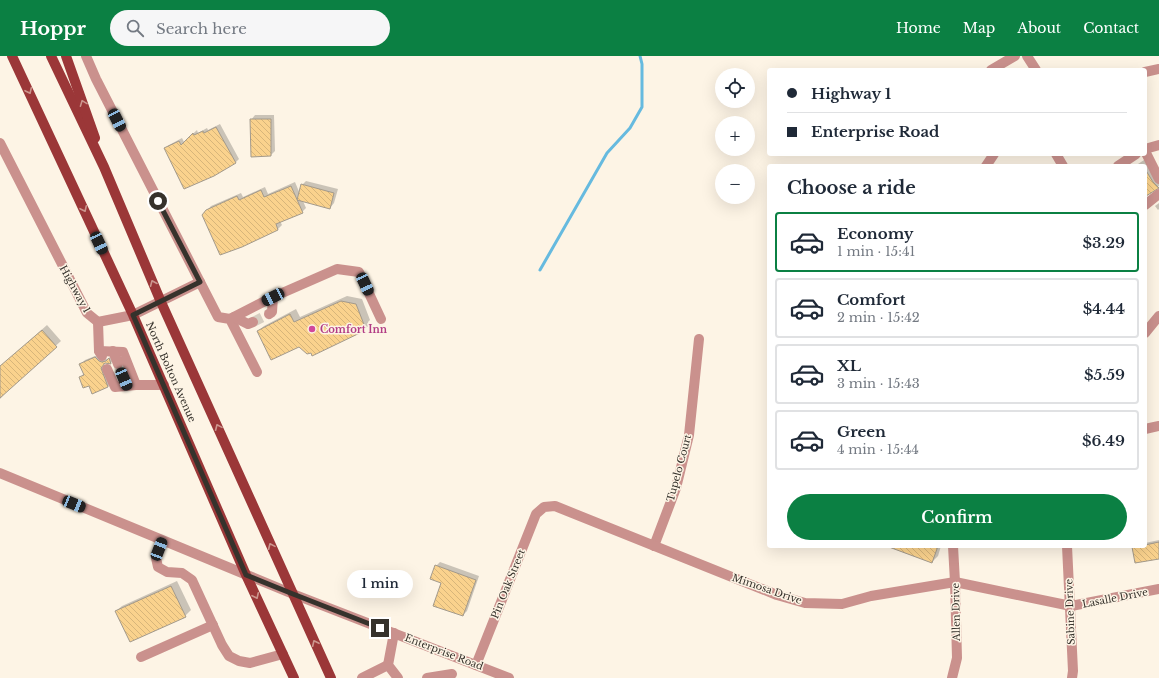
<!DOCTYPE html>
<html lang="en">
<head>
<meta charset="utf-8">
<style>
	:root { --surface:#fff; --page:#f6f6f7; --text:#1f2937; --muted:#747a83; --line:#e0e1e3; --accent:#0b8043 }
	body { margin:0; font-family:"Libre Baskerville",serif; background:var(--page); color:var(--text); height:100vh; display:flex; flex-direction:column; font-size:15px; white-space:nowrap }
	* { box-sizing:border-box; margin:0 }
	p { font-size:13px; color:var(--muted) }
	.icon { flex:none; width:22px; height:22px; fill:none; stroke:currentColor; stroke-width:2; stroke-linecap:round; stroke-linejoin:round }
	.map { position:relative; flex:1; overflow:hidden }
	.details { position:absolute; left:767px; top:108px; width:380px; height:384px; display:flex; flex-direction:column; background:var(--surface); border-radius:4px; box-shadow:0 4px 16px #0002 }
	.details>* { flex:none }
	.top-card { position:absolute; left:767px; top:12px; width:380px; height:88px; border-radius:4px; box-shadow:0 4px 16px #0002; display:grid; align-content:center; height:88px; padding:0 20px; background:var(--surface) }
	.controls { position:absolute; left:715px; top:12px; display:grid; gap:8px }
	.controls a { display:grid; place-items:center; width:40px; height:40px; border-radius:50%; background:var(--surface); box-shadow:0 4px 16px #0002; font-size:20px }
	.end { position:absolute; width:18px; height:18px; margin:-9px; border:5px solid #36322c; background:#fff; box-shadow:0 0 0 2px #fff }
	.from { border-radius:50% }
	.bubble { position:absolute; height:28px; border-radius:14px; background:var(--surface); box-shadow:0 4px 16px #0002; font-size:13px; font-weight:600; line-height:28px; text-align:center }
	.car { position:absolute; width:12px; height:24px; margin:-12px -6px; border-radius:5px; box-shadow:0 0 3px 1px #0007; background:linear-gradient(#222 24%,#8ab4d8 0 40%,#222 0 76%,#8ab4d8 0 86%,#222 0) }
	.top-card b { display:flex; align-items:center; gap:14px; height:38px; font-size:15px }
	.top-card b+b { border-top:1px solid var(--line) }
	.top-card i { width:10px; height:10px; background:var(--text) }
	ul { padding:0; list-style:none }
	li { display:flex; align-items:center; gap:12px; height:60px; margin:0 8px 6px; padding:0 12px; border:2px solid var(--line); border-radius:4px }
	li div { flex:1 }
	li b { display:block; font-size:15px }
	li em { font-style:normal; font-weight:600 }
	li.on { border-color:var(--accent) }
	li>.icon { width:36px; height:36px; stroke-width:1.5 }
	h2 { padding:0 20px; font-size:18px; line-height:48px }
	.action { display:flex; gap:8px; margin-top:auto; padding:8px 20px }
	.action a { flex:1; height:46px; border-radius:24px; background:var(--accent); color:#fff; font-size:16px; font-weight:600; line-height:46px; text-align:center }
	header { display:flex; align-items:center; gap:24px; box-sizing:border-box; height:56px; padding:0 20px; background:var(--accent); color:#fff }
	header strong { font-size:19px }
	nav { display:flex; gap:22px; margin-inline-start:auto; font-size:14px }
	.search { width:280px; height:36px; background:var(--page); display:flex; align-items:center; gap:10px; box-sizing:border-box; padding:0 14px; border-radius:22px; color:var(--muted); font-size:15px }
	.map>svg:first-child { display:block }
	.shadow { fill:#0003 }
	.lines { fill:none; stroke-linecap:round; stroke-linejoin:round }
	.stream { stroke:#66badf; stroke-width:3 }
	.building { fill:url(#building-back-hatch); stroke:#a39a8c }
	.minor-tunnel { stroke:#d5cdc0; stroke-width:10; stroke-dasharray:10 5; stroke-linecap:butt }
	.minor { stroke:#ca918d; stroke-width:10 }
	.major { stroke:#9b3738; stroke-width:10 }
	.oneway { stroke:#cc968e }
	.route { stroke:#36322c; stroke-width:5 }
	.hotel-dot { fill:#d1479c; stroke:#fdf4e5; stroke-width:1.5 }
	.labels { text-anchor:middle; dominant-baseline:central; stroke-width:3; stroke-linejoin:round; paint-order:stroke }
	.street-label { font-size:10px; fill:#36322c; stroke:#fdf4e5 }
	.hotel-label { font-size:10px; font-weight:bold; fill:#b23c85; stroke:#fdf4e5; text-anchor:start }
</style>
</head>
<body>
<header>
<strong>Hoppr</strong>
<div class="search"><svg class="icon" aria-label="search" viewBox="0 0 24 24"><circle cx="10" cy="10" r="6"/><path d="M15 15l6 6"/></svg>Search here</div>
<nav><a>Home</a><a>Map</a><a>About</a><a>Contact</a></nav>
</header>
<div class="map">
<svg width="1159" height="622" viewBox="0 0 1159 622">
	<defs>
		<pattern id="building-back-hatch" width="6" height="6" patternUnits="userSpaceOnUse"><rect width="6" height="6" fill="#fad28d"/><path d="M-1 5l2 2M0 0l6 6M5-1l2 2" fill="none" stroke="#d7b57a"/></pattern>
	</defs>
	<rect width="100%" height="100%" fill="#fdf4e5"/>
	<g class="shadow">
		<polygon points="255,59 274,59 275,95 271,99 251,64"/>
		<polygon points="220,68 239,103 235,107 165,92 169,89 182,82 184,86 197,74 198,77 207,72 208,74"/>
		<polygon points="1147,102 1159,121 1159,130 1145,140 1145,110 1135,110"/>
		<polygon points="306,125 338,133 334,147 330,152 303,145 306,152 302,156 280,165 282,169 278,173 220,198 203,159 211,150 241,137 243,141 265,131 268,138 295,126 300,138 302,129"/>
		<polygon points="1159,147 1159,153 1158,154 1155,150"/>
		<polygon points="347,240 362,243 370,264 368,266 369,269 363,275 311,296 299,290 258,275 264,270 296,253 300,261"/>
		<polygon points="47,269 61,285 7,334 7,335 0,343 0,311"/>
		<polygon points="100,298 103,302 107,303 113,299 115,303 111,307 107,306 104,308 112,326 108,331 90,329 80,322 84,317 81,308 85,304"/>
		<polygon points="1159,484 1159,502 1133,491 1134,490 1145,490 1145,487"/>
		<polygon points="889,490 941,490 938,500 932,506"/>
		<polygon points="440,506 479,520 467,555 463,559 443,527 436,510"/>
		<polygon points="177,525 191,554 185,560 116,555 122,550"/>
	</g>
	<g class="lines">
		<polyline class="stream" points="540,214 607,97 630,72 642,51 642,8 640,0"/>
	</g>
	<g class="building">
		<polygon points="250,63 271,63 271,100 251,101"/>
		<polygon points="216,71 236,107 214,120 184,133 164,92 179,85 181,89 193,77 194,79 203,75 204,77"/>
		<polygon points="1145,113 1153,126 1159,132 1146,140"/>
		<polygon points="301,128 334,137 330,153 297,144"/>
		<polygon points="291,130 303,157 276,168 278,174 242,191 220,199 202,159 206,154 237,140 239,144 261,134 264,141"/>
		<polygon points="341,245 356,248 365,271 363,271 364,275 312,300 311,297 307,298 299,291 271,304 257,275 290,258 294,266"/>
		<polygon points="42,274 57,291 0,342 0,310"/>
		<polygon points="95,301 99,305 102,306 106,305 109,302 111,308 105,307 101,312 108,331 92,338 89,330 83,332 79,321 84,319 79,308"/>
		<polygon points="1159,486 1159,503 1135,507 1132,491 1145,490 1145,489"/>
		<polygon points="889,490 938,490 932,507 889,491"/>
		<polygon points="435,509 476,524 463,560 433,550 441,527 430,523"/>
		<polygon points="171,530 186,561 130,586 115,555"/>
	</g>
	<g class="lines">
		<g class="minor-tunnel">
			<polyline points="253,266 269,258"/>
			<polyline points="118,308 124,323"/>
		</g>
		<g class="minor">
			<polyline points="1027,0 1036,14"/>
			<polyline points="991,14 1015,0"/>
			<polyline points="1145,16 1159,13"/>
			<polyline points="0,87 87,257 98,266 133,259 200,226 96,23 86,0"/>
			<polyline points="1145,93 1159,89"/>
			<polyline points="1145,95 1159,123"/>
			<polyline points="1056,98 1063,110"/>
			<polyline points="986,110 994,98"/>
			<polyline points="1118,110 1136,98"/>
			<polyline points="1145,149 1159,138"/>
			<polyline points="200,226 218,261 230,263 257,316"/>
			<polyline points="269,258 272,256 273,241"/>
			<polyline points="234,261 248,268 253,266"/>
			<polyline points="230,263 273,241 337,213 359,216 381,263"/>
			<polyline points="98,266 99,295 102,300"/>
			<polyline points="1145,277 1159,260"/>
			<polyline points="99,295 123,296 136,329"/>
			<polyline points="113,295 118,308"/>
			<polyline points="107,313 115,331 136,329 164,329"/>
			<polyline points="1145,373 1159,370"/>
			<polyline points="0,417 293,538 509,622"/>
			<polyline points="163,485 156,502 158,511 167,516 182,517 192,524 222,589 229,600 239,605 250,607 283,598"/>
			<polyline points="654,490 676,432 689,379 699,283"/>
			<polyline points="1067,490 1073,615 1072,622"/>
			<polyline points="394,577 388,609 398,622"/>
			<polyline points="141,601 213,569"/>
			<polyline points="476,609 536,458 544,451 555,450 777,539 805,547 842,548 871,540 955,526 1071,550 1159,533"/>
			<polyline points="362,622 388,609"/>
			<polyline points="427,622 452,618"/>
			<polyline points="952,622 957,602 955,526 953,490"/>
		</g>
		<g class="major">
			<polyline points="12,0 133,259 246,519 294,622"/>
			<polyline points="51,0 104,111 161,246 331,622"/>
			<polyline points="66,0 95,82"/>
		</g>
	</g>
	<defs><path id="oneway-chevron" d="M-2-3.5L2.5 0L-2 3.5" fill="none" stroke-width="1.6" stroke-linecap="round" stroke-linejoin="round"/></defs>
	<g class="oneway">
		<use href="#oneway-chevron" transform="translate(29 35) rotate(65)"/>
		<use href="#oneway-chevron" transform="translate(83 47) rotate(-111)"/>
		<use href="#oneway-chevron" transform="translate(84 153) rotate(65)"/>
		<use href="#oneway-chevron" transform="translate(153 227) rotate(-113)"/>
		<use href="#oneway-chevron" transform="translate(218 371) rotate(-114)"/>
		<use href="#oneway-chevron" transform="translate(271 490) rotate(-114)"/>
		<use href="#oneway-chevron" transform="translate(256 540) rotate(65)"/>
		<use href="#oneway-chevron" transform="translate(315 587) rotate(-115)"/>
	</g>
	<g class="lines">
		<polyline class="route" points="158,145 200,226 133,259 246,519 293,538 380,572"/>
	</g>
	<circle class="hotel-dot" cx="312" cy="273" r="4"/>
	<g class="labels">
		<g class="street-label">
			<text transform="translate(75 233) rotate(61)">Highway 1</text>
			<text transform="translate(171 316) rotate(66)">North Bolton Avenue</text>
			<text transform="translate(679 412) rotate(-75)">Tupelo Court</text>
			<text transform="translate(508 528) rotate(-68)">Pin Oak Street</text>
			<text transform="translate(767 533) rotate(19)">Mimosa Drive</text>
			<text transform="translate(1115 542) rotate(-11)">Lasalle Drive</text>
			<text transform="translate(956 556) rotate(-91)">Allen Drive</text>
			<text transform="translate(1070 556) rotate(-92)">Sabine Drive</text>
			<text transform="translate(444 596) rotate(21)">Enterprise Road</text>
		</g>
		<g class="hotel-label">
			<text x="320" y="273">Comfort Inn</text>
		</g>
	</g>
</svg>
<div class="controls">
<a><svg class="icon" aria-label="locate" viewBox="0 0 24 24"><circle cx="12" cy="12" r="6"/><path d="M12 2v4M12 18v4M2 12h4M18 12h4"/></svg></a>
<a>+</a>
<a>−</a>
</div>
<i class="end from" style="left:158px;top:145px"></i>
<i class="end" style="left:380px;top:572px"></i>
<div class="bubble" style="left:347px;top:514px;width:66px">1 min</div>
<i class="car" style="left:117px;top:64px;rotate:153deg"></i>
<i class="car" style="left:99px;top:187px;rotate:155deg"></i>
<i class="car" style="left:365px;top:228px;rotate:155deg"></i>
<i class="car" style="left:273px;top:241px;rotate:243deg"></i>
<i class="car" style="left:124px;top:323px;rotate:157deg"></i>
<i class="car" style="left:74px;top:448px;rotate:112deg"></i>
<i class="car" style="left:159px;top:493px;rotate:21deg"></i>
<div class="top-card">
<b><i class="from"></i>Highway 1</b>
<b><i></i>Enterprise Road</b>
</div>
<section class="details">
<h2>Choose a ride</h2>
<ul>
<li class="on"><svg class="icon" aria-label="car" viewBox="0 0 24 24"><path d="M5 17H2v-5l4-1 3-4h7l3 4 3 1v5h-3M9 17h6M6 11h13"/><circle cx="7" cy="17" r="2"/><circle cx="17" cy="17" r="2"/></svg><div><b>Economy</b><p>1 min · 15:41</p></div><em>$3.29</em></li>
<li><svg class="icon" aria-label="car" viewBox="0 0 24 24"><path d="M5 17H2v-5l4-1 3-4h7l3 4 3 1v5h-3M9 17h6M6 11h13"/><circle cx="7" cy="17" r="2"/><circle cx="17" cy="17" r="2"/></svg><div><b>Comfort</b><p>2 min · 15:42</p></div><em>$4.44</em></li>
<li><svg class="icon" aria-label="car" viewBox="0 0 24 24"><path d="M5 17H2v-5l4-1 3-4h7l3 4 3 1v5h-3M9 17h6M6 11h13"/><circle cx="7" cy="17" r="2"/><circle cx="17" cy="17" r="2"/></svg><div><b>XL</b><p>3 min · 15:43</p></div><em>$5.59</em></li>
<li><svg class="icon" aria-label="car" viewBox="0 0 24 24"><path d="M5 17H2v-5l4-1 3-4h7l3 4 3 1v5h-3M9 17h6M6 11h13"/><circle cx="7" cy="17" r="2"/><circle cx="17" cy="17" r="2"/></svg><div><b>Green</b><p>4 min · 15:44</p></div><em>$6.49</em></li>
</ul>
<div class="action"><a>Confirm</a></div>
</section>
</div>
</body>
</html>
